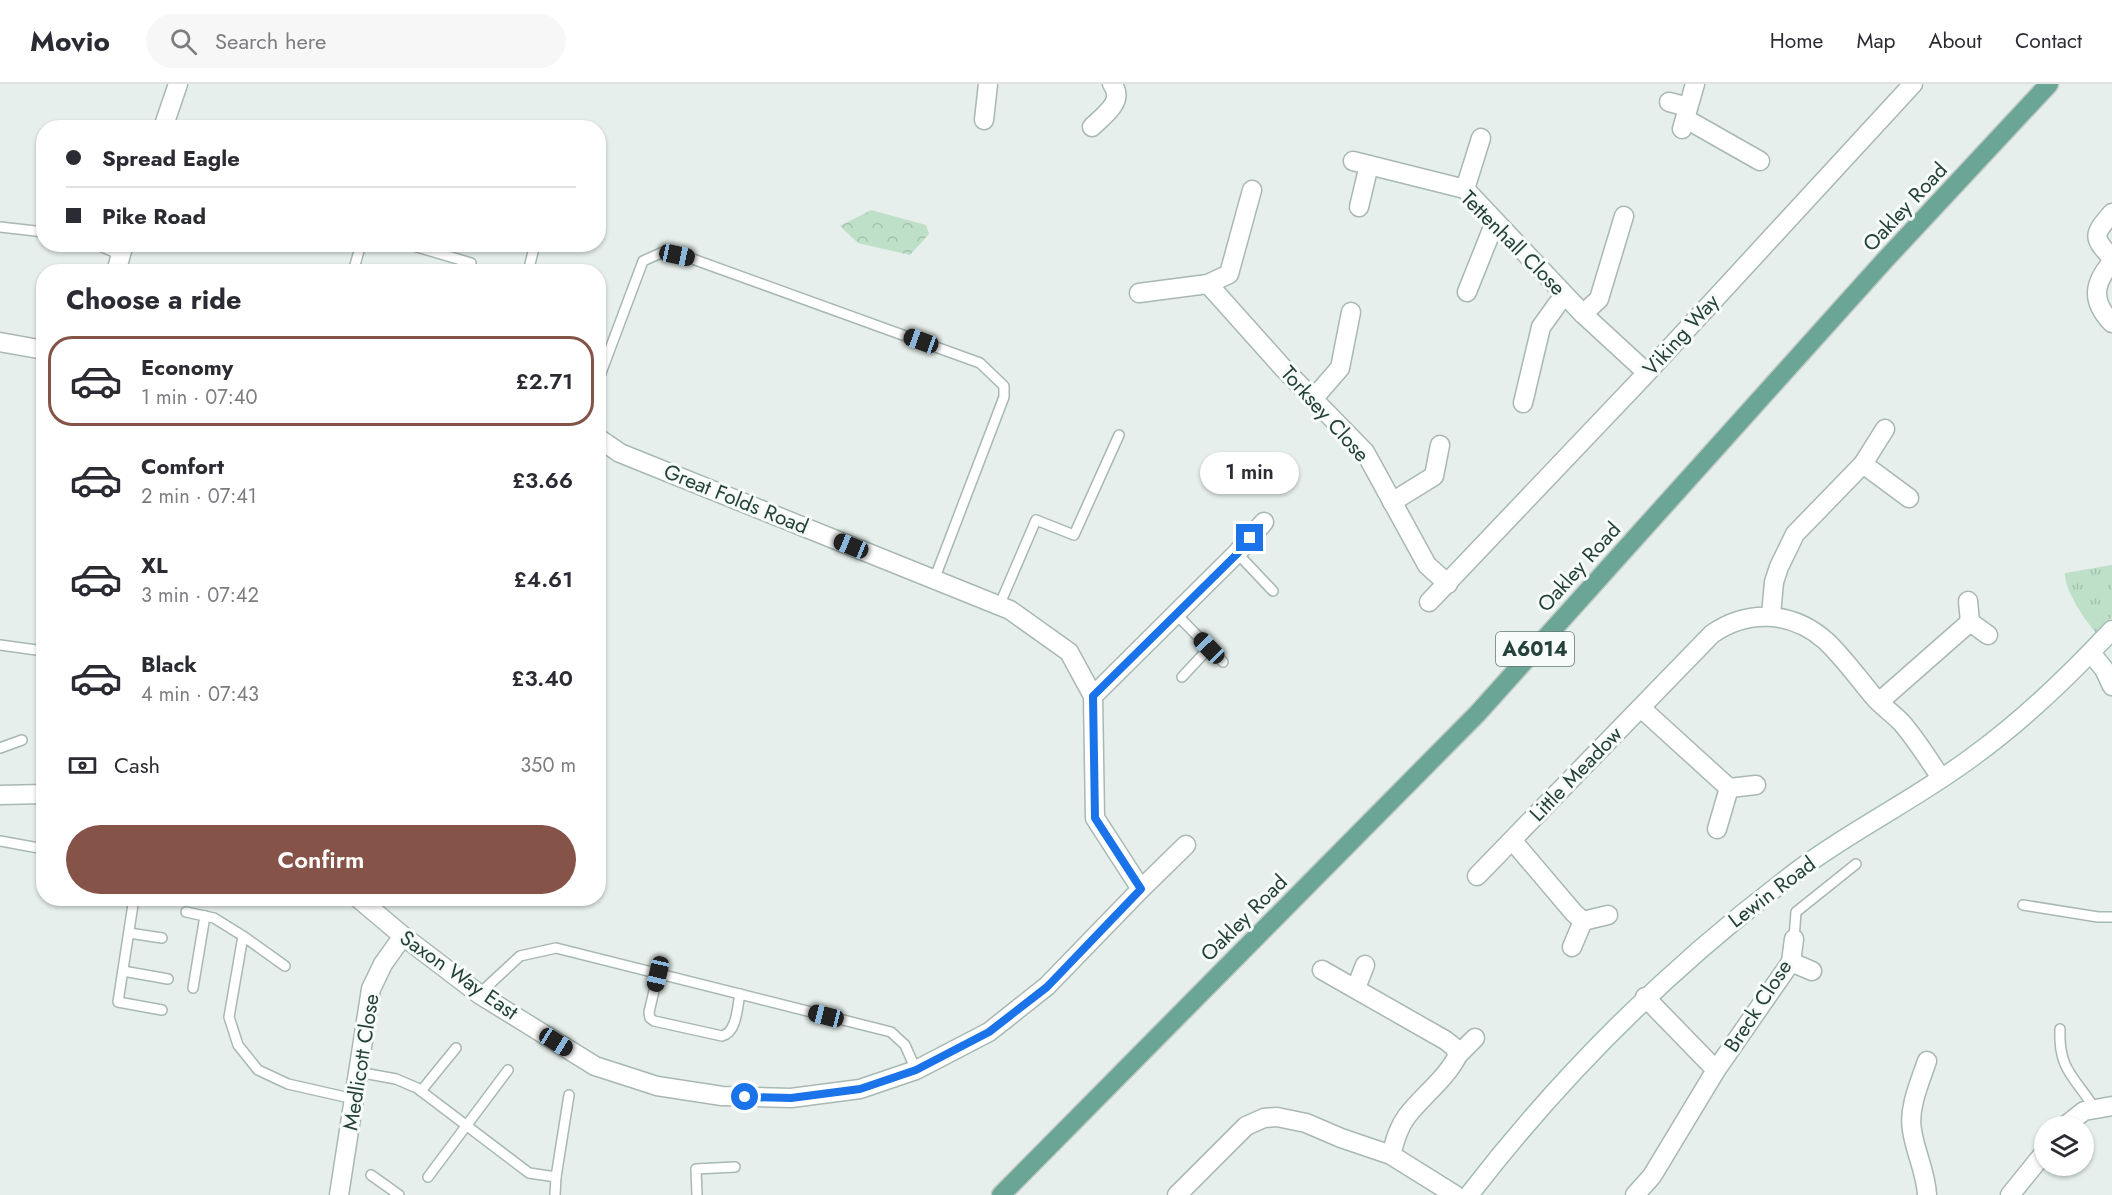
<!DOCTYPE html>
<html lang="en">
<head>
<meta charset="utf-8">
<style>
	:root { --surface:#fff; --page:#f7f7f7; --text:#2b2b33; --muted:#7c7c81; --line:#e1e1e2; --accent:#855347 }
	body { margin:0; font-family:Jost,sans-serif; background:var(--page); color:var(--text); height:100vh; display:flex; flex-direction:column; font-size:22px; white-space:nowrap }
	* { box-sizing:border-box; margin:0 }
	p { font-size:20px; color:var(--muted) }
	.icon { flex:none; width:33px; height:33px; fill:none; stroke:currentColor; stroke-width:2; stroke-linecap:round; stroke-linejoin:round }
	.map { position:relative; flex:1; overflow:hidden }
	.side { position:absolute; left:36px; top:180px; width:570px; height:642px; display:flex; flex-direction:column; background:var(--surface); border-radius:24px; box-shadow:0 2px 4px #0004 }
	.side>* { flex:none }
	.top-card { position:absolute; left:36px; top:36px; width:570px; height:132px; border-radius:24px; box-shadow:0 2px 4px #0004; display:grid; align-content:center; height:132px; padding:0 30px; background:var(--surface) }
	.fabs { position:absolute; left:2034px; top:1032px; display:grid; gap:12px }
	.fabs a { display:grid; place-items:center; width:60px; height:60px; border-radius:50%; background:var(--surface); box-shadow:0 2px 4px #0004; font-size:30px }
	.end { position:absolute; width:27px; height:27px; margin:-14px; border:8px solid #1a73e8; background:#fff; box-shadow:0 0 0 3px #fff }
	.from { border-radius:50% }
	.bubble { position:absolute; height:42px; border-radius:21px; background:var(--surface); box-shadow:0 2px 4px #0004; font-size:20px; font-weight:600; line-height:42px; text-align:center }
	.car { position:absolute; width:18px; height:36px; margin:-18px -9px; border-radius:8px; box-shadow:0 0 4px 2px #0007; background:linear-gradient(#222 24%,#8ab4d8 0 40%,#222 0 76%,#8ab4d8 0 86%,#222 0) }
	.top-card b { display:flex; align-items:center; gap:21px; height:57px; font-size:22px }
	.top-card b+b { border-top:2px solid var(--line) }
	.top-card i { width:15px; height:15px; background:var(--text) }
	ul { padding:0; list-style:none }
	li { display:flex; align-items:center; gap:18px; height:90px; margin:0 12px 9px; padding:0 18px; border:3px solid transparent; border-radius:24px }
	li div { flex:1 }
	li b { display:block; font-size:22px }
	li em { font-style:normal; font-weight:600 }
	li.current { border-color:var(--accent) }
	li>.icon { width:54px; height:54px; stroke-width:1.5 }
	h2 { padding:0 30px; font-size:27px; line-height:72px }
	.pay { display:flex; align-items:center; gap:15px; height:66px; padding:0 30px; font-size:22px }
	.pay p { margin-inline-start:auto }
	.action { display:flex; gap:12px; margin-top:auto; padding:12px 30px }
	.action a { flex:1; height:69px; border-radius:36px; background:var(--accent); color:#fff; font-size:24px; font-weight:600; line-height:69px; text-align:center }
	header { display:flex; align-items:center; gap:36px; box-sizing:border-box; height:84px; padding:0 30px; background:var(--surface); border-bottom:2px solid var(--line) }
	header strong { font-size:28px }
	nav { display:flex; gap:33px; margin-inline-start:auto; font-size:21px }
	.search { width:420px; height:54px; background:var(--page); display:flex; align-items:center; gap:15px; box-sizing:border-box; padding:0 21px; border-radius:33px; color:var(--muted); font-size:22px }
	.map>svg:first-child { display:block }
	.grass { fill:url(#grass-tufts) }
	.park { fill:url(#park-crowns) }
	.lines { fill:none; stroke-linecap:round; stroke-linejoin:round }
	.lane-casing { stroke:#a8b8b2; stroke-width:12 }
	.street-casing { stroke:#a8b8b2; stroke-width:21 }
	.secondary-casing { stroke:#a4bbb3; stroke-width:21 }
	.primary-casing { stroke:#c2cac8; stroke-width:21 }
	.lane { stroke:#fff; stroke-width:9 }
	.street { stroke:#fff; stroke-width:18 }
	.secondary { stroke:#fff; stroke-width:18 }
	.primary { stroke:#6aa596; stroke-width:18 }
	.route { stroke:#1a73e8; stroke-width:8 }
	.labels { text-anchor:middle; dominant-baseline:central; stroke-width:6; stroke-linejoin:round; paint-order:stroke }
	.shield { fill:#f7fbf9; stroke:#637a73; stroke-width:1.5 }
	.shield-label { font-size:20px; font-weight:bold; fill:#24423a }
	.street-label { font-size:21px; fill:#24423a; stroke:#f7fbf9 }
</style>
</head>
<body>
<header>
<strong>Movio</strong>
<div class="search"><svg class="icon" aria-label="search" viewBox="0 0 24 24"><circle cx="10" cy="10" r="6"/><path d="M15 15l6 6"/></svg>Search here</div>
<nav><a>Home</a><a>Map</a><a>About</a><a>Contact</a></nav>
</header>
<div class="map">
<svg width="2112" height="1111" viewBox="0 0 2112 1111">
	<defs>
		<pattern id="grass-tufts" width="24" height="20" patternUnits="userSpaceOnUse" patternTransform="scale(1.5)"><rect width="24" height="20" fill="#bfe0c8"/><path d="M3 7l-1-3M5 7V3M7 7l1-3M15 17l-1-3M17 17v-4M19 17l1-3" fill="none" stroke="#a4c1ad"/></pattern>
		<pattern id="park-crowns" width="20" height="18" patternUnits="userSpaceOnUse" patternTransform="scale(1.5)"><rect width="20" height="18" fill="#bfe0c8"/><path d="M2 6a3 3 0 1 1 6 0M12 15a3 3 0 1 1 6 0" fill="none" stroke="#a4c1ad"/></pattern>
	</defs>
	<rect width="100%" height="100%" fill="#e6efeb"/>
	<path class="grass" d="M 2112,481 L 2112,533 L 2097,550 C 2086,538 2064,506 2065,489 Z"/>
	<polygon class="park" points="871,126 926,141 929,150 910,171 858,159 840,142"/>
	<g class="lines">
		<defs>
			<g id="lane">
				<polyline points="0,143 44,148"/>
				<polyline points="95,160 121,171"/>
				<polyline points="407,160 471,179"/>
				<polyline points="353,188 361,160"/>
				<polyline points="528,188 535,160"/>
				<polyline points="598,297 643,177 663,168 690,174 980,279 1004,302 1004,313 934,496"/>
				<polyline points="1237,469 1273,507"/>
				<polyline points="999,522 1036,436 1074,451 1119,351"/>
				<polyline points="1176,530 1223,578"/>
				<polyline points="0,561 44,567"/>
				<polyline points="1182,593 1209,564"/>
				<polyline points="0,664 22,656"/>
				<polyline points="0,757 44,765"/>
				<polyline points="134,814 118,918 162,926"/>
				<polyline points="167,814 174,816"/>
				<polyline points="2023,821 2098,833 2112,833"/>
				<polyline points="186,828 214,834 243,852"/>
				<polyline points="129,849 162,854"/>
				<polyline points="1794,855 1796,828 1856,780"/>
				<polyline points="285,882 243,852 229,933 238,961 258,986 288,1000 354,1015"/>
				<polyline points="123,887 168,895"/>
				<path d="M 658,890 L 649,928 L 650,934 L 654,937 L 722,952 C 737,948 737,924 740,910"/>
				<polyline points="193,904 205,832"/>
				<polyline points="479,910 520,872 556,864 891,948 905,961 916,986"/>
				<path d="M 2060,945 C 2058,986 2075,993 2095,1025"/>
				<polyline points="358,988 396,995 417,1004 529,1089 556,1093 569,1011"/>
				<polyline points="421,1007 456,964"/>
				<polyline points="371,1091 399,1111"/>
				<polyline points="428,1093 508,986"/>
				<polyline points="555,1111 556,1093"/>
				<polyline points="697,1111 696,1085 735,1083"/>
			</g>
			<g id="street">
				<polyline points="1669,18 1688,23"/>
				<polyline points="1686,35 1760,77"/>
				<polyline points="984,36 988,0"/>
				<path d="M 1092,43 C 1103,32 1126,17 1112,0"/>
				<polyline points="163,44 178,0"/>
				<polyline points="1682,45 1695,0"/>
				<polyline points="1353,77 1465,105 1583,230 1646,288"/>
				<polyline points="1465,105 1481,54"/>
				<polyline points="1359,123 1369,81"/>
				<path d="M 2112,129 C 2093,151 2092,153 2112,174"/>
				<path d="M 2112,178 C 2093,200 2091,217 2112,239"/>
				<polyline points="116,188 124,160"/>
				<polyline points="1208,200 1284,285 1365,368 1427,481 1448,500"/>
				<polyline points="1467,208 1495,138"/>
				<polyline points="1139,209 1208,200 1229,190 1252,106"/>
				<polyline points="1583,230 1599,215 1624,132"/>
				<polyline points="0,258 44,266"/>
				<polyline points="1313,315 1340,284 1351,228"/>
				<polyline points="1523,319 1541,243 1564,211"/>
				<polyline points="598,354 620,369 1010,526 1069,568 1093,612 1095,734 1141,805"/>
				<polyline points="1863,380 1909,414"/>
				<polyline points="1392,418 1434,392 1440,361"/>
				<polyline points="1968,517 1970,538"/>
				<polyline points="1429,518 1643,293 1913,0"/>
				<polyline points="1771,531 1774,498 1779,483 1795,450 1863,380 1885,345"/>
				<polyline points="1970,538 1988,551"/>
				<polyline points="1093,612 1237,469 1264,438"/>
				<polyline points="1879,618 1970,538"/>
				<polyline points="1641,624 1729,704 1756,701"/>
				<polyline points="0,711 44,710"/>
				<polyline points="1717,745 1729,704"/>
				<polyline points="1512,756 1574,829 1583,837"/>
				<path d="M 1477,792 L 1712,550 C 1748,525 1792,527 1826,557 C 1843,573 1858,594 1874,613 C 1882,622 1892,629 1901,638 C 1916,655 1929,676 1941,694"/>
				<polyline points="358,814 403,852 479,910 595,982 657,1002 722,1012 791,1014 860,1005 916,986 989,948 1047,902 1141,805 1186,761"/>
				<polyline points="1583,837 1608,831"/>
				<polyline points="1572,863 1583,837"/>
				<polyline points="1791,878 1812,887"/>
				<path d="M 1322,886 L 1445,956 L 1454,963 L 1458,971 C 1446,995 1423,1011 1407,1032 C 1398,1044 1395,1057 1391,1071"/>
				<polyline points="1356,904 1365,881"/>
				<polyline points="1458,971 1475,954"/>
				<polyline points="1716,986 1791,878 1794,855"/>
				<polyline points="2065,1042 2084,1027 2112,1022"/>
				<polyline points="339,1111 371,905 383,880 403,852"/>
				<polyline points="1177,1111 1246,1042 1264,1034 1277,1033 1306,1039 1341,1054 1391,1071 1455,1111"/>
				<polyline points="1635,1111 1652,1092 1716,986 1645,913"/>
				<path d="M 1927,1111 C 1926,1088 1915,1068 1912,1046 C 1908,1024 1920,998 1927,977"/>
				<polyline points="2010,1111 2044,1069"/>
			</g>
			<g id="secondary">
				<polyline points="2091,569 2104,585 2112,602"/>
				<path d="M 1469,1111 C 1566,985 1676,877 1804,782 C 1859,742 1921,712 1975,671 C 2026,634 2069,592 2112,546"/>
			</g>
			<polyline id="primary" points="1001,1111 1478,629 1885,176 2049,0"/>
		</defs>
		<use href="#lane" class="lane-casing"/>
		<use href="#street" class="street-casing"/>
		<use href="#secondary" class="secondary-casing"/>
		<use href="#primary" class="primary-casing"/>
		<use href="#lane" class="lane"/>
		<use href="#street" class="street"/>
		<use href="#secondary" class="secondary"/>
		<use href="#primary" class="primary"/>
	</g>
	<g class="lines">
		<polyline class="route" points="745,1013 791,1014 860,1005 916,986 989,948 1047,903 1141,805 1095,734 1093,612 1237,470 1250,454"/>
	</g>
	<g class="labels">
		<rect class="shield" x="1496" y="548" width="78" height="34" rx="4.5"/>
		<g class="shield-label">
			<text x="1535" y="565">A6014</text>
		</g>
		<g class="street-label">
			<text transform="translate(1905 123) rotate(-47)">Oakley Road</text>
			<text transform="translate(1513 159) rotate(45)">Tettenhall Close</text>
			<text transform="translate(1681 251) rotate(-48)">Viking Way</text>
			<text transform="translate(1325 330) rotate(48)">Torksey Close</text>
			<text transform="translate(736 415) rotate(22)">Great Folds Road</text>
			<text transform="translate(1579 483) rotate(-48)">Oakley Road</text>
			<text transform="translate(1576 690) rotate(-46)">Little Meadow</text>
			<text transform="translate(1772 808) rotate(-37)">Lewin Road</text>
			<text transform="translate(1244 834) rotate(-45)">Oakley Road</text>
			<text transform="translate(459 891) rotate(35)">Saxon Way East</text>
			<text transform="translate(1758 922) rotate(-57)">Breck Close</text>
			<text transform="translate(361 978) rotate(-81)">Medlicott Close</text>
		</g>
	</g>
</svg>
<div class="fabs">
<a><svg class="icon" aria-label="layers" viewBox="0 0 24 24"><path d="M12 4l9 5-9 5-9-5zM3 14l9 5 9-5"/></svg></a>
</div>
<i class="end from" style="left:745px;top:1013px"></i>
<i class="end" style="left:1250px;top:454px"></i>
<div class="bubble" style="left:1200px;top:368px;width:99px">1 min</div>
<i class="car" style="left:677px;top:171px;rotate:102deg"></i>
<i class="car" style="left:921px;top:257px;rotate:290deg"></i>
<i class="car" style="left:851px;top:462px;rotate:292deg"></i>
<i class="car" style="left:1209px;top:564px;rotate:316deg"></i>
<i class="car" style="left:658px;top:890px;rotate:193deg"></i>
<i class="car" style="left:826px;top:932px;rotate:284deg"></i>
<i class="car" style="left:556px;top:958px;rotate:122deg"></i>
<div class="top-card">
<b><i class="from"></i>Spread Eagle</b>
<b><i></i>Pike Road</b>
</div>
<section class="side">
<h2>Choose a ride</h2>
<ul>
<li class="current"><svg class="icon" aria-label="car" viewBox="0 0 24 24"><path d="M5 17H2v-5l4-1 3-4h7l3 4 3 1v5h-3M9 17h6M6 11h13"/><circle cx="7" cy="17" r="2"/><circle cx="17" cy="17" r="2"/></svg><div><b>Economy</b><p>1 min · 07:40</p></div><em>£2.71</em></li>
<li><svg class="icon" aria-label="car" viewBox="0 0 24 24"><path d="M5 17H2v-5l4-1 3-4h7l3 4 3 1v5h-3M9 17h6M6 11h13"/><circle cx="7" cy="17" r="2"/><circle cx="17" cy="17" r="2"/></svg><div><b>Comfort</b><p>2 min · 07:41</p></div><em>£3.66</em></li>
<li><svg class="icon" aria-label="car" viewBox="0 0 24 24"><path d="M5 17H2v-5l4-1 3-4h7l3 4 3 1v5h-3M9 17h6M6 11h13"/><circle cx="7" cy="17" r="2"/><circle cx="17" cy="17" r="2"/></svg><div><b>XL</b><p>3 min · 07:42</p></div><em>£4.61</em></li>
<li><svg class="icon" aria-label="car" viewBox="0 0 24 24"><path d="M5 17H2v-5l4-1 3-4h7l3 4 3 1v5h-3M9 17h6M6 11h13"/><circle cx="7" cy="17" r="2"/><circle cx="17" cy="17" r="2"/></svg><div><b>Black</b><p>4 min · 07:43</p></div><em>£3.40</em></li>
</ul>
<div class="pay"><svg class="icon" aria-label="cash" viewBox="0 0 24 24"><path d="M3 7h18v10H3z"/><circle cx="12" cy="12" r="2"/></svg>Cash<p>350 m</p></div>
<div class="action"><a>Confirm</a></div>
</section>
</div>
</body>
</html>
